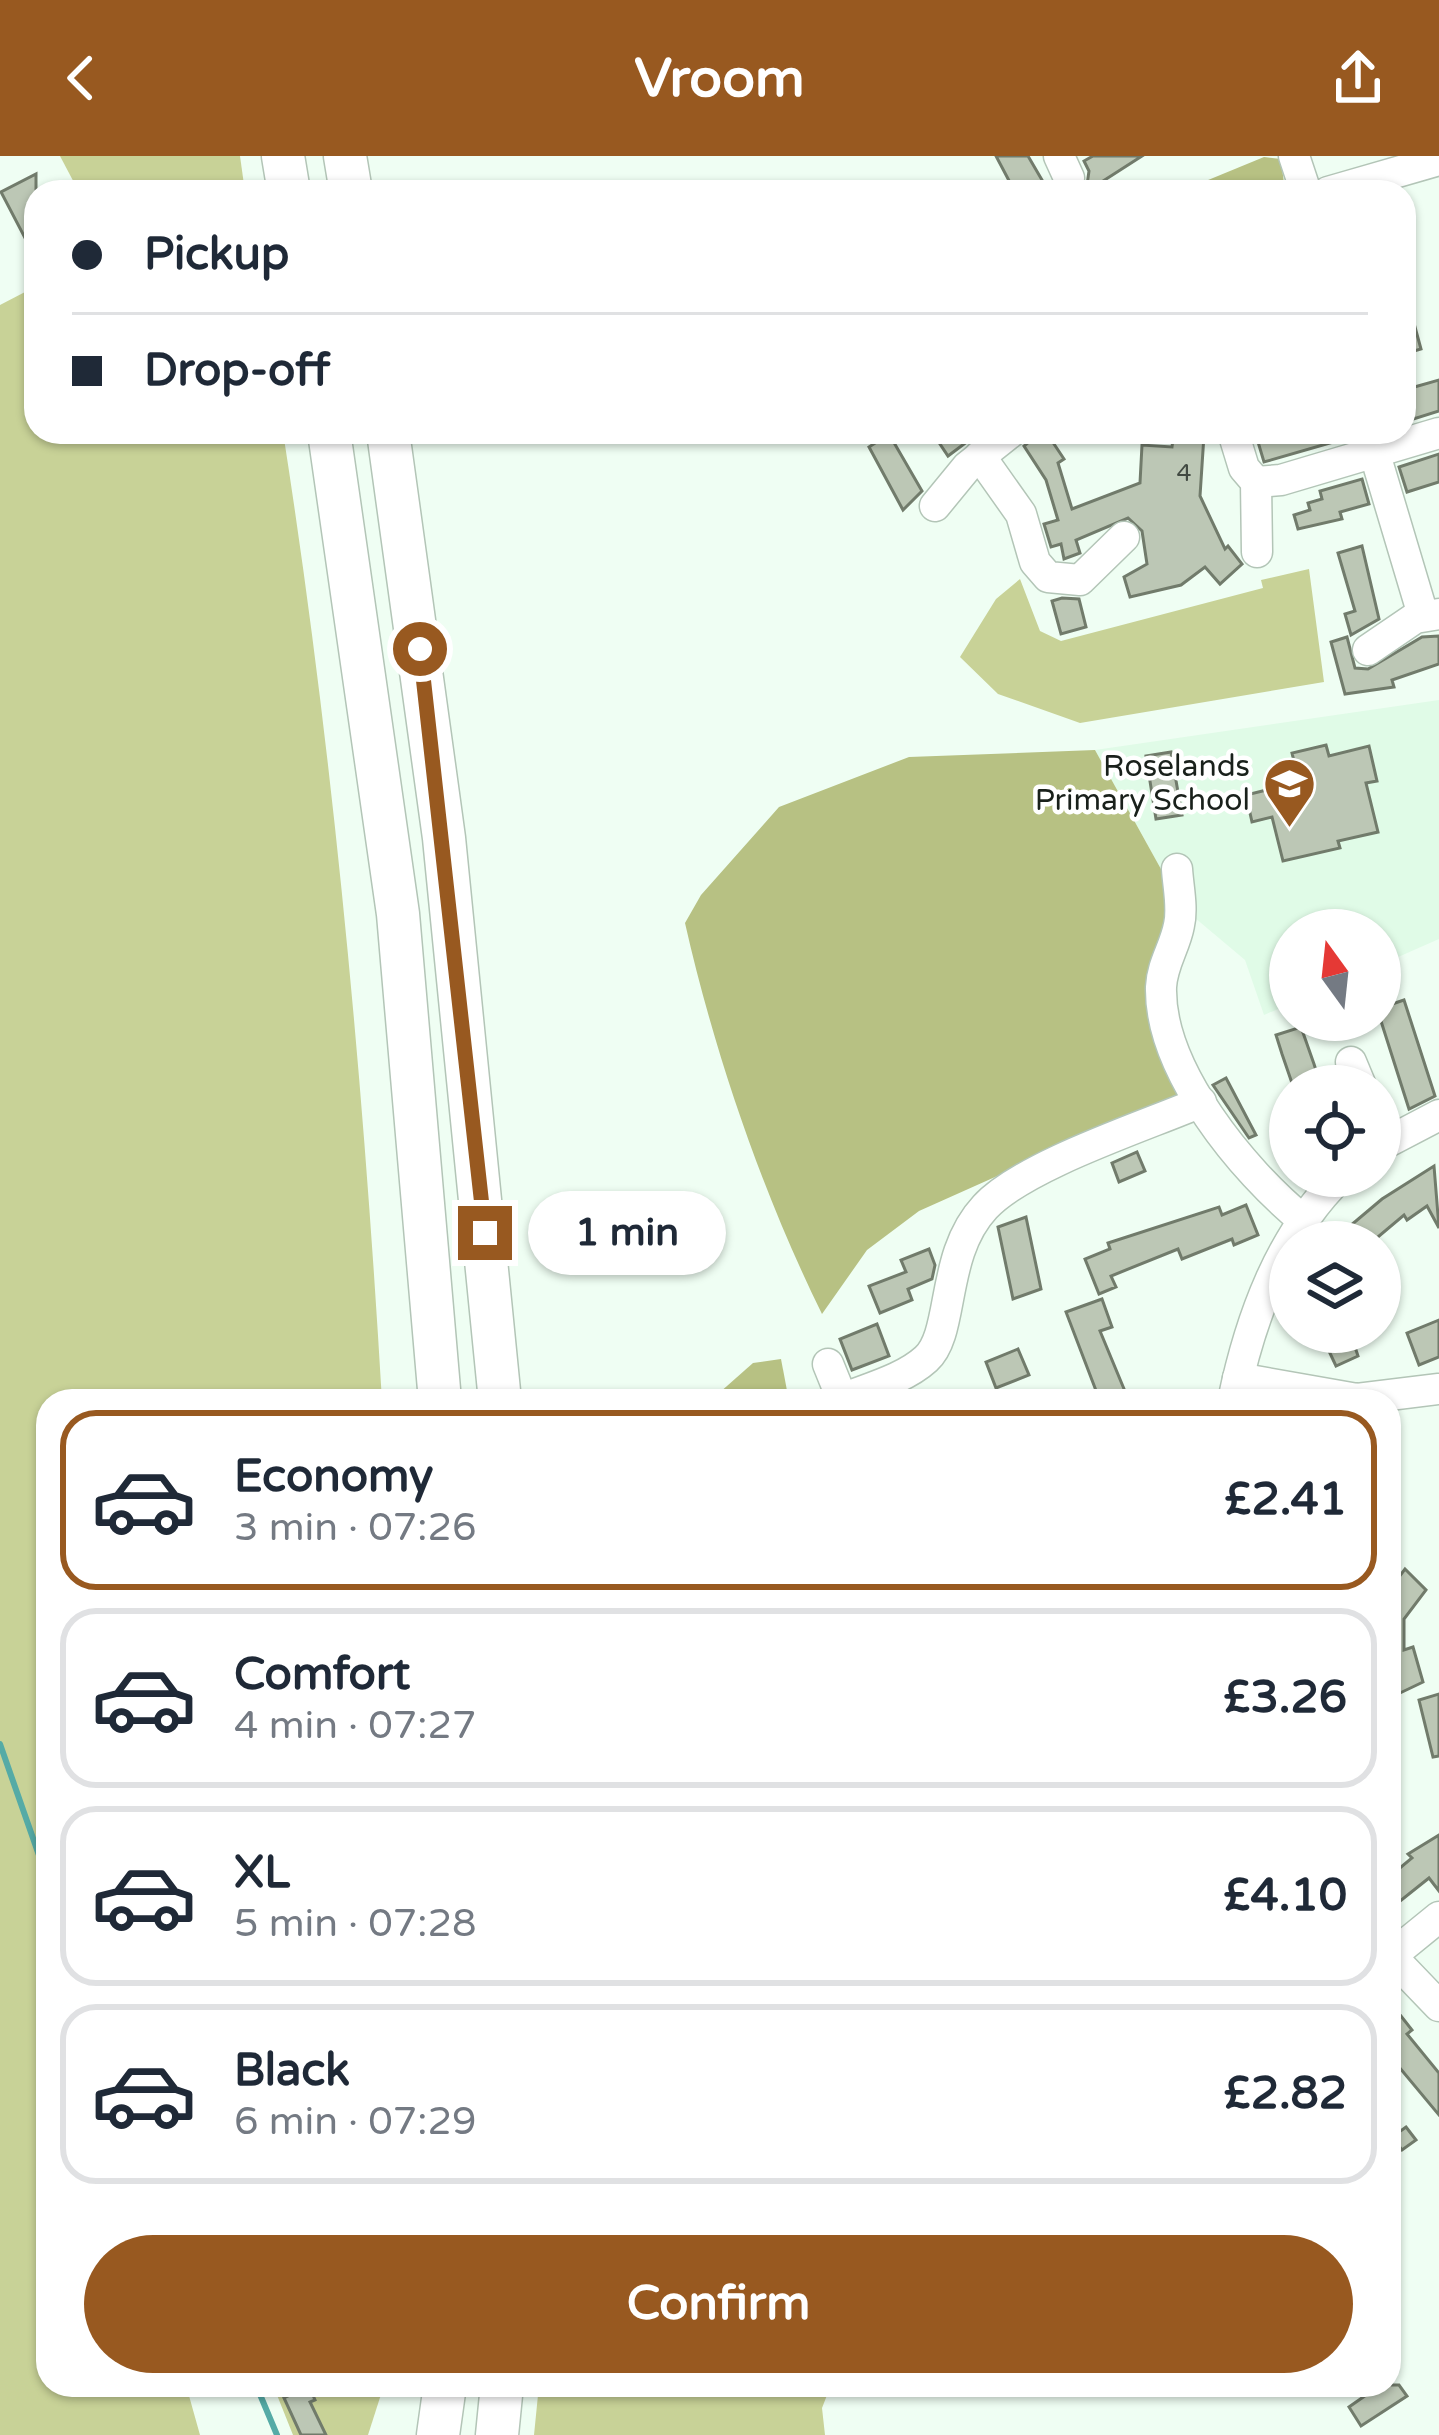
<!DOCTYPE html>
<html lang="en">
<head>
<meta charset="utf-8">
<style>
	:root { --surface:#fff; --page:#f6f6f7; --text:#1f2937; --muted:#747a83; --line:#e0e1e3; --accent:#985920 }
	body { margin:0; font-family:"Varela Round",sans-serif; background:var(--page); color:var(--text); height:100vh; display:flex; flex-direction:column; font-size:45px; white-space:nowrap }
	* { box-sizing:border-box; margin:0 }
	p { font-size:39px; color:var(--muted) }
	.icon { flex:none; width:66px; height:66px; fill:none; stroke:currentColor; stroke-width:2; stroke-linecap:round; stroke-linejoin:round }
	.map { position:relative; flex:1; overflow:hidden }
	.panel { position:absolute; left:36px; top:1233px; width:1365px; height:1008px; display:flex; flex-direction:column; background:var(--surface); border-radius:36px; box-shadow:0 3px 9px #0004 }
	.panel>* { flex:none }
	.guide { position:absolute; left:24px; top:24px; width:1392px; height:264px; border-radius:36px; box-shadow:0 3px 9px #0004; display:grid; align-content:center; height:264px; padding:0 48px; background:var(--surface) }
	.needle { width:78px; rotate:345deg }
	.tools { position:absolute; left:1269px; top:753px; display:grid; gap:24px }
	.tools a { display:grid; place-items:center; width:132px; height:132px; border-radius:50%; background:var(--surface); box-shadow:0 3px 9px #0004; font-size:60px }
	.end { position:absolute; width:54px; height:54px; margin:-27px; border:15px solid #985920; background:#fff; box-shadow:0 0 0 6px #fff }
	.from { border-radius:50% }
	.bubble { position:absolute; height:84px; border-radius:42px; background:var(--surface); box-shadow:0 3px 9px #0004; font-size:39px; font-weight:700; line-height:84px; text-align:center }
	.guide b { display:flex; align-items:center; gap:42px; height:114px; font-size:45px }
	.guide b+b { border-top:3px solid var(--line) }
	.guide i { width:30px; height:30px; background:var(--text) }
	ul { padding:21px 0 0; list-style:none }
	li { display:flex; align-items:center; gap:36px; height:180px; margin:0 24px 18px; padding:0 24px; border:6px solid var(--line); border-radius:36px }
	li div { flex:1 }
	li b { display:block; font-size:45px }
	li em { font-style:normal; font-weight:700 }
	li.active { border-color:var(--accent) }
	li>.icon { width:108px; height:108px; stroke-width:1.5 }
	.cta { display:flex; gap:24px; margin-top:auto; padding:24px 48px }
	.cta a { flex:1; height:138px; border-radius:72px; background:var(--accent); color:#fff; font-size:48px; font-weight:700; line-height:138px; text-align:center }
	header { display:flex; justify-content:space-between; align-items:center; height:156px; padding:0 48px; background:var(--accent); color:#fff; font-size:54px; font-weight:700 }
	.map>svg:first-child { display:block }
	.built { fill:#e0fbe7 }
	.green { fill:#c8d297 }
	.forest { fill:#b7c183 }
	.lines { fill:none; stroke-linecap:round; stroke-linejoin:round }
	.stream { stroke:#55aba6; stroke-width:6 }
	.building { fill:#bcc7b5; stroke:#717b6b; stroke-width:3 }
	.minor-casing { stroke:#b3c5b7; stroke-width:33 }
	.highway-casing { stroke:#b3c5b7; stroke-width:45 }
	.minor { stroke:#fff; stroke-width:30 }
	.highway { stroke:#fff; stroke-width:42 }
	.route { stroke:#985920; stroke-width:15 }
	.labels { text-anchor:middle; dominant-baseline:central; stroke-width:9; stroke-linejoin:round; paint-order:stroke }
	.number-label { font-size:24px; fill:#424a42 }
	.poi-label { font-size:30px; fill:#19201b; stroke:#fff; text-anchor:end }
</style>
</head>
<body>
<header><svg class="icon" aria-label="back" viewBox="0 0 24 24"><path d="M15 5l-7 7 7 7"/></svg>Vroom<svg class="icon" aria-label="share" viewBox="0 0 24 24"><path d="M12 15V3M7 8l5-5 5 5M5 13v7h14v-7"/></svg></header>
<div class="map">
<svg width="1439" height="2279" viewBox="0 0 1439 2279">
	<rect width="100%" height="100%" fill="#effef3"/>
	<polygon class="built" points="1439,544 1439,783 1380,809 1380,774 1290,774 1290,848 1264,859 1245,804 1182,751 1095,594"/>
	<g class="green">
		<polygon points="60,0 240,0 245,36 79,36"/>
		<path d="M 25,136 L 36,153 L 36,276 L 283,276 C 333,596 363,921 382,1245 L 48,1245 L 48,2229 L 186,2229 L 200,2279 L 0,2279 L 0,149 Z"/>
		<polygon points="1309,413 1324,526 1080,567 998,538 960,501 996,443 1020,423 1040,475 1061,485 1263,432 1261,424"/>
		<polygon points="273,2229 384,2229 368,2279 293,2279"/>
		<polygon points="539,2229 831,2229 822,2252 825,2279 534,2279"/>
	</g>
	<g class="forest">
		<polygon points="1264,1 1281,3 1285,36 1179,36"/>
		<path d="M 1095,594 L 1182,751 L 1166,772 L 1181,938 L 919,1055 L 867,1094 L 822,1158 C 762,1036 715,899 685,767 L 701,739 L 779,651 L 909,601 Z"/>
		<polygon points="781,1203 789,1245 710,1245 753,1207"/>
	</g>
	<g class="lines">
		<g class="stream">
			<polyline points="0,1588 48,1725"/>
			<polyline points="256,2229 277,2279"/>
		</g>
	</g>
	<g class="building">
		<polygon points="996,0 1028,0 1049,36 1015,36"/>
		<polygon points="1093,0 1142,0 1086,36 1089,15 1084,5"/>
		<polygon points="36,18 36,103 1,36"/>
		<polygon points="1404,149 1409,149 1421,193 1404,198"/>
		<polygon points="1439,224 1439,255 1404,266 1404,234"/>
		<polygon points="932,276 980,276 948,300"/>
		<polygon points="1041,276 1046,276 1064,303 1058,307 1072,353 1140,327 1142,289 1172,291 1174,276 1204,279 1200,340 1225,393 1228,390 1242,408 1220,428 1205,411 1181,429 1130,441 1124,421 1147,408 1142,375 1128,362 1076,384 1080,397 1064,403 1061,388 1051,391 1044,368 1058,364 1046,324 1024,290"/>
		<polygon points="1288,276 1354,276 1354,280 1264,306 1258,286"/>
		<polygon points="889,278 922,335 903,354 869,291"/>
		<polygon points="1439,298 1439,326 1407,336 1399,311"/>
		<polygon points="1362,323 1369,348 1340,356 1342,363 1298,373 1294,359 1310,354 1308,347 1322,343 1320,335"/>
		<polygon points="1362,390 1379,463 1351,479 1345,458 1355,455 1338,397"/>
		<polygon points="1062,442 1079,443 1086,471 1061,478 1052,445"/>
		<polygon points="1439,480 1439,508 1392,524 1394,531 1345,538 1331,486 1347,481 1355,512 1368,513 1422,481"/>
		<polygon points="1326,589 1329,600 1369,590 1377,625 1366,627 1378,676 1338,685 1340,692 1283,705 1272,661 1252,666 1246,639 1299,626 1292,597"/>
		<polygon points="1171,596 1182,659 1156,663 1146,600"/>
		<polygon points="1404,844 1435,940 1409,953 1380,862 1380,852"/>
		<polygon points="1301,871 1314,908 1321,930 1293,930 1282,898 1276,879"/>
		<polygon points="1226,922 1256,979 1249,982 1213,929"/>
		<polygon points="1137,996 1145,1015 1119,1026 1112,1007"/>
		<polygon points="1434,1010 1439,1072 1427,1050 1407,1064 1404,1059 1372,1086 1331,1086 1382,1043"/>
		<polygon points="1246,1049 1258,1079 1234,1089 1232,1083 1182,1103 1178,1093 1111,1120 1116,1131 1099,1138 1085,1103 1110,1093 1108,1087 1219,1051 1222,1059"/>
		<polygon points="1026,1061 1041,1133 1013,1143 998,1071"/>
		<polygon points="929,1093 935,1109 932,1123 908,1133 912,1144 880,1157 869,1130 906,1116 901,1104"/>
		<polygon points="1102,1143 1112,1171 1100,1175 1129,1245 1100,1245 1066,1156"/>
		<polygon points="1439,1164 1439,1201 1419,1209 1407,1177"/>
		<polygon points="877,1168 889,1200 852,1214 840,1183"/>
		<polygon points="1320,1176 1350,1176 1358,1200 1336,1210"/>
		<polygon points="1018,1193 1029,1219 996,1232 986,1206"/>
		<polygon points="1405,1413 1426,1434 1404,1463 1404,1494 1413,1491 1423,1526 1400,1537 1389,1500 1389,1434"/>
		<polygon points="1439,1538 1439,1600 1433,1601 1419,1544"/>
		<polygon points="1439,1679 1439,1735 1429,1722 1389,1754 1389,1721 1412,1702 1408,1698"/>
		<polygon points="1389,1856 1395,1864 1401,1860 1412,1874 1407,1878 1439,1917 1439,1959 1389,1899"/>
		<polygon points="1406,1971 1416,1984 1402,1994 1392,1981"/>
		<polygon points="1364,2229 1399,2229 1407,2240 1361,2270 1349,2251 1369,2237"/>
		<polygon points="309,2230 315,2244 310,2246 326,2279 301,2279 284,2242"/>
	</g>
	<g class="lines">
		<defs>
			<g id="minor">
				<polyline points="1059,0 1069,22"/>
				<polyline points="1294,0 1306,36"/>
				<polyline points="1328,36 1439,4"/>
				<polyline points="1233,276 1244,312 1256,326 1257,396"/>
				<polyline points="1374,295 1423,459"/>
				<polyline points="980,300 1021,358 1035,406 1048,421 1080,424 1124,381"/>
				<polyline points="1256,326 1281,324 1439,277"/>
				<polyline points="935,350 967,311 1011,276"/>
				<polyline points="1368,494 1415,462 1439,458"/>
				<path d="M 1177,713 C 1178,730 1183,752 1179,769 C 1175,791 1162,808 1161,831 C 1159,914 1243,1015 1303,1064"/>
				<polyline points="1351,906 1361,930"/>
				<polyline points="1380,990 1439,959"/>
				<polyline points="828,1208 843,1245"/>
				<polyline points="1238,1222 1357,1243 1439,1233"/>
				<path d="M 842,1243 C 869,1232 904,1223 926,1203 C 955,1177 940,1099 985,1051 C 1024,1009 1145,970 1201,946"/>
				<path d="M 1233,1245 C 1250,1163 1280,1079 1341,1020"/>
				<polyline points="1389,1798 1439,1850"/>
				<polyline points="1391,1800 1439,1761"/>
			</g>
			<g id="highway">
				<polyline points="283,0 289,36"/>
				<polyline points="345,0 351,36"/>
				<polyline points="329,276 398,758 440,1245"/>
				<polyline points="388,276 444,682 500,1245"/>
				<polyline points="438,2279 445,2229"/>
				<polyline points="497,2279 502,2229"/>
			</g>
		</defs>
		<use href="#minor" class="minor-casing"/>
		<use href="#highway" class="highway-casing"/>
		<use href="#minor" class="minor"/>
		<use href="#highway" class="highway"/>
	</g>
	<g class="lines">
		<polyline class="route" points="420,493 485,1077"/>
	</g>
	<defs>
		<symbol id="school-pin" viewBox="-11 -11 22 30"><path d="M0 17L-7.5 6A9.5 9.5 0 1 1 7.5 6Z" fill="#985920" stroke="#fff"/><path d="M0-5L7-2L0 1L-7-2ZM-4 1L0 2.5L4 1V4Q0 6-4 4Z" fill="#fff"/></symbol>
	</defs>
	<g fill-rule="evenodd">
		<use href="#school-pin" x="1260" y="598" width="59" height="81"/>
	</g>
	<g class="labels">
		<g class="number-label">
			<text x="1184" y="317">4</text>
		</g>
		<g class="poi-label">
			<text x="1250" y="610">Roselands<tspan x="1250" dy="34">Primary School</tspan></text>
		</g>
	</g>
</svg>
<div class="tools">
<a><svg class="needle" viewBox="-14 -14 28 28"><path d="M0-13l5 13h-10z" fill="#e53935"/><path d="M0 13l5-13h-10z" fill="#747a83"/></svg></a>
<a><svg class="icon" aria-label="locate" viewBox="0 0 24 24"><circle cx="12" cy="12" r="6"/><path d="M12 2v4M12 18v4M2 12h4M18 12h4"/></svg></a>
<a><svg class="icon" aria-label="layers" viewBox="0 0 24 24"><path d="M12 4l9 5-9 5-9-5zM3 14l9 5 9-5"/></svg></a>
</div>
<i class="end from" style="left:420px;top:493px"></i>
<i class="end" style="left:485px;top:1077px"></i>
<div class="bubble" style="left:528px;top:1035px;width:198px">1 min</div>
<div class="guide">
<b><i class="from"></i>Pickup</b>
<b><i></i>Drop-off</b>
</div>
<section class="panel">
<ul>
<li class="active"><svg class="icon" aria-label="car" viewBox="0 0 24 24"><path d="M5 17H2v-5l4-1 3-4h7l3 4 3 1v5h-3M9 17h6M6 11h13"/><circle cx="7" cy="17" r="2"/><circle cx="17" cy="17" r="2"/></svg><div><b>Economy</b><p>3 min · 07:26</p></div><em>£2.41</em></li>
<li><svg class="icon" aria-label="car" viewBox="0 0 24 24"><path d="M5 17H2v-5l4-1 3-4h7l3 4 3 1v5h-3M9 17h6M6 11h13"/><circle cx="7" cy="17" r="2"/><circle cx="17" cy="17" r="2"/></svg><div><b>Comfort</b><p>4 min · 07:27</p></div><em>£3.26</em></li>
<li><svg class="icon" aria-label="car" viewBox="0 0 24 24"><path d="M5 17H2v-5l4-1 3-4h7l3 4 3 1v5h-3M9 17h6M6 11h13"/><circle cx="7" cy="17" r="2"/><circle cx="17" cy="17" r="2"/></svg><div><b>XL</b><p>5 min · 07:28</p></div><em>£4.10</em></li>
<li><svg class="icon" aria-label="car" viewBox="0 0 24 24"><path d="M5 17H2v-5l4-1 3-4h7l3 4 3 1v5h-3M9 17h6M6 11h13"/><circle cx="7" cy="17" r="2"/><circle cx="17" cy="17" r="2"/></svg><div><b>Black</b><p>6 min · 07:29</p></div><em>£2.82</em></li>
</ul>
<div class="cta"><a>Confirm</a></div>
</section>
</div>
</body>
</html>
